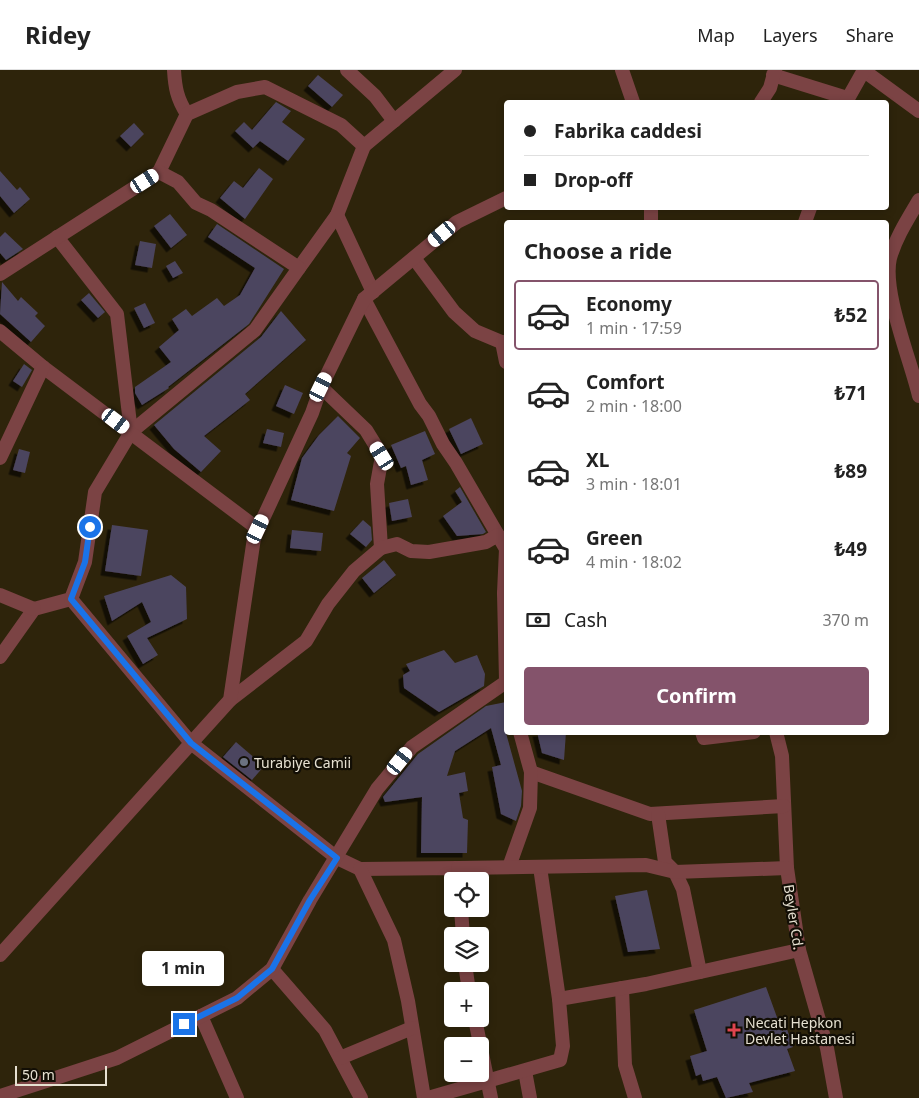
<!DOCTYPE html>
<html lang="en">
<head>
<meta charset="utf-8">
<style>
	:root { --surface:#fff; --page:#f6f6f6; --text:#222; --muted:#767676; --line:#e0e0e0; --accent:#84536b }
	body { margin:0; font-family:"Noto Sans",sans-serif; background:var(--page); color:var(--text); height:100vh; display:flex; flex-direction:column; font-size:19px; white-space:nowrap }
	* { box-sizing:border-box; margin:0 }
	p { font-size:16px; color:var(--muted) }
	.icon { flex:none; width:28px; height:28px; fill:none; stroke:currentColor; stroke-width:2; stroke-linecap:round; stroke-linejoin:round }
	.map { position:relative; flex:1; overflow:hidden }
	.sheet { position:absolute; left:504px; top:150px; width:385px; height:515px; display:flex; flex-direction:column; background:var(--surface); border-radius:5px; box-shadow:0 2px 8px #0003 }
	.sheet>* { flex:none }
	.guide { position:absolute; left:504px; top:30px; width:385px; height:110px; border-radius:5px; box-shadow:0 2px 8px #0003; display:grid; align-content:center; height:110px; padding:0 20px; background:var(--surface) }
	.controls { position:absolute; left:444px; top:802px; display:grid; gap:10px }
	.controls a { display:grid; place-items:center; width:45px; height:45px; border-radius:5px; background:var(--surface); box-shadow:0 2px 8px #0003; font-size:25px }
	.scale { position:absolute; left:15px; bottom:12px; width:92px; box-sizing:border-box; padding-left:5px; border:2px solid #e6e0d1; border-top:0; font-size:14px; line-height:18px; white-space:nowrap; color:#e6e0d1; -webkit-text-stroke:4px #120e05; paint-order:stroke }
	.end { position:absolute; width:22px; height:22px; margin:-11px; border:6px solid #1a73e8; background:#fff; box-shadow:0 0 0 2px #fff }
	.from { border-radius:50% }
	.bubble { position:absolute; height:35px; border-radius:5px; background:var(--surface); box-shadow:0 2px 8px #0003; font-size:16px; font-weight:700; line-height:35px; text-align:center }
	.car { position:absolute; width:15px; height:30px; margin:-15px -8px; border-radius:6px; box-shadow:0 0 4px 1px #0007; background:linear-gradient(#fff 24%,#345 0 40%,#fff 0 76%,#345 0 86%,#fff 0) }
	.guide b { display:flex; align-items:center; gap:18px; height:48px; font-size:19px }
	.guide b+b { border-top:1px solid var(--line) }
	.guide i { width:12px; height:12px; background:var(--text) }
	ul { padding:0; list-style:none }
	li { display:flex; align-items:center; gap:15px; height:70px; margin:0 10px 8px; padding:0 10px; border:2px solid transparent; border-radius:5px }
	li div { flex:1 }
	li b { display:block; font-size:19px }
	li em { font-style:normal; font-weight:700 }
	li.active { border-color:var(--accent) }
	li>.icon { width:45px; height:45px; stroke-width:1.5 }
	h2 { padding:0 20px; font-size:22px; line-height:60px }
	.pay { display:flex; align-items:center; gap:12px; height:55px; padding:0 20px; font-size:19px }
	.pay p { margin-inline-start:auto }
	.cta { display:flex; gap:10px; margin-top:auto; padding:10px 20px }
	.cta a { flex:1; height:58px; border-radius:5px; background:var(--accent); color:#fff; font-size:20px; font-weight:700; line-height:58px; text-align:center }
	header { display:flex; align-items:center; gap:30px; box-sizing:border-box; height:70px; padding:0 25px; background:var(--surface); border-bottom:1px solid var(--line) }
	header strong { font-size:24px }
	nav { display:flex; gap:28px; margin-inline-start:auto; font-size:18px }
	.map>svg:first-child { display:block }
	.building { fill:#4c455e; filter:url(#shadow) }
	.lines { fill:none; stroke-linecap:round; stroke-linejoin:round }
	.minor { stroke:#7b4344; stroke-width:14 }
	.route { stroke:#1a73e8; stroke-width:6 }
	.worship-dot { fill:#6b7280; stroke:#120e05; stroke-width:2 }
	.health-dot { fill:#e0444e; stroke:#120e05; stroke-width:2 }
	.labels { text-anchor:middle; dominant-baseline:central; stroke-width:4.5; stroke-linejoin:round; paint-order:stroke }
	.poi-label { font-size:14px; fill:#e6e0d1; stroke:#120e05; text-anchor:start }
	.street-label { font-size:14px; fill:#e6e0d1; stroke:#120e05 }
</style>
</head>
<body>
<header>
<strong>Ridey</strong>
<nav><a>Map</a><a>Layers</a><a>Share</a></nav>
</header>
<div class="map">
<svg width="919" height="1028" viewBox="0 0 919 1028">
	<defs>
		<filter id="shadow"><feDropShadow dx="-4.5" dy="4.5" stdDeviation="0" flood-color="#0009"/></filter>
	</defs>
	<rect width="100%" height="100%" fill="#2e240b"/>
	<g class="building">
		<polygon points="318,5 343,25 332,37 308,16"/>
		<polygon points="276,32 291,41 282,52 305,69 288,91 260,71 253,78 235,61 244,52 252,60"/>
		<polygon points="134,53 144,64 131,77 120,66"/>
		<polygon points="259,98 273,109 245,149 220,128 234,111 243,118"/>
		<polygon points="0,101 17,120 20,117 30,129 14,143 0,126"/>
		<polygon points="170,144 187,165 171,178 154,156"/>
		<polygon points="217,154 284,199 249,254 168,317 169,318 142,335 135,323 135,317 171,292 159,277 179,260 172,249 186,239 192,246 217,228 224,236 240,225 255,198 208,167"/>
		<polygon points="5,162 23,179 6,190 0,183 0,167"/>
		<polygon points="140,171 156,174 152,198 135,195"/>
		<polygon points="175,191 183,203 173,208 166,196"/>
		<polygon points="2,212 18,231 21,227 38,243 35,246 45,256 31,272 0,244"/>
		<polygon points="89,223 105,242 98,248 81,230"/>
		<polygon points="145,233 155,253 144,258 134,238"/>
		<polygon points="281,241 306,270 245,324 250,330 204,366 221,381 201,402 174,379 154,355 261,267"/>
		<polygon points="24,294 32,300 22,317 13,311"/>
		<polygon points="285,315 303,323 294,344 276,336"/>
		<polygon points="338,346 360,368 347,383 351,386 334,441 291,430 302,388 319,365"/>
		<polygon points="471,348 483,374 461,384 449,359"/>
		<polygon points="267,359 284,363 281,377 263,373"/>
		<polygon points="425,361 435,384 422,390 428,410 411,415 406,396 401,398 391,375"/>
		<polygon points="19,379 30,382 25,403 13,400"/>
		<polygon points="460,417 486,462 483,464 457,466 443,446 462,432 455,421"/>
		<polygon points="408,429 412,447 392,451 389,433"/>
		<polygon points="363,450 371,457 372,470 366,477 350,464"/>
		<polygon points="112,455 148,460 141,506 105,501"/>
		<polygon points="292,460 323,463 321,481 290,478"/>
		<polygon points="384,490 396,505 374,523 362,508"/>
		<polygon points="171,505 186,517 187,549 147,568 158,585 143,594 127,566 151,552 142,532 112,551 104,526"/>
		<polygon points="444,580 455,593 477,585 485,604 484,616 439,642 404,618 403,605 410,601 406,594"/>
		<polygon points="506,632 506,663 522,721 521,736 516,751 501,744 492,697 501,695 491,658 455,681 447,706 465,702 468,721 459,723 463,748 468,750 467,783 421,783 422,727 385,732 383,727 418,684 486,636"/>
		<polygon points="537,662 566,662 564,690 542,683"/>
		<polygon points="236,672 264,696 252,710 223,687"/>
		<polygon points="647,820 660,879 628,882 615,826"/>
		<polygon points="766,917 782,961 787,959 793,977 787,979 795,1001 749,1013 753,1022 726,1028 717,1007 703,1011 701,1004 696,1006 690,986 707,981 694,940"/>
	</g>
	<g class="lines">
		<g class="minor">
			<path d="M 174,0 C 175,17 177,29 187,44"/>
			<polyline points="347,0 375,26 394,51"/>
			<polyline points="622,0 633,32"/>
			<polyline points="863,0 919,41"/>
			<polyline points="773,5 847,28"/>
			<polyline points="761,32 770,18 775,0"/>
			<polyline points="846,32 864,0"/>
			<polyline points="159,102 187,44 237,22 265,17 341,55 364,76"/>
			<path d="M 919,130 C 908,149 896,167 890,188 C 882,222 911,291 919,326"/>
			<polyline points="337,145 373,222"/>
			<polyline points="651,152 651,138"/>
			<polyline points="805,152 810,138"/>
			<polyline points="57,167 117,244 131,362"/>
			<polyline points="414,188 454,242 475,261 506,274"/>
			<polyline points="299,198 337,145 364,76 455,0"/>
			<polyline points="0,204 159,102 178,112 196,133 211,140 299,198 255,260 131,362 95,422 85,492 71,529 34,539 0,587"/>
			<polyline points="364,229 420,334 429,346 443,374 456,393 506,479 504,523"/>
			<polyline points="0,261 43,297 258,459"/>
			<polyline points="502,272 506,292"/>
			<polyline points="321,317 366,360 382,386 377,414 381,478"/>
			<polyline points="0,388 43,297"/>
			<polyline points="506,523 504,523 506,610"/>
			<polyline points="0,525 34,539"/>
			<polyline points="71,529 191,673 337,788 360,799 458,798 459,811"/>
			<polyline points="230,630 306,571 328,534 354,501 381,478 397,474 411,481 429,482 486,472 498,465"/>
			<polyline points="702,662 704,668 754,662"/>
			<polyline points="776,662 782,686 787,798 799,880 827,978 836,1028"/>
			<polyline points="531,702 650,744 784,736"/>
			<polyline points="658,744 665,792 675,802 683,819 700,902"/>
			<polyline points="509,797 530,738 531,702 520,662"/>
			<polyline points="540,797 559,929"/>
			<polyline points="458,798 646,795 675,802 787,798"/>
			<polyline points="360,799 394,870 408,931 424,1028"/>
			<polyline points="461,839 463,866"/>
			<polyline points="0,885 230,630 254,468 312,343 321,317 364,229 457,152 506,128"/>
			<polyline points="465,894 469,921"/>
			<polyline points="272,899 325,960 361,1028"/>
			<polyline points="622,918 625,995 635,1028"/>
			<polyline points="201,946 237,1028"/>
			<polyline points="475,949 491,1028"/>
			<polyline points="340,988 412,958"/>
			<polyline points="525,1001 530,1028"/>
			<polyline points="0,1026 117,988 237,928 272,899 310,830 377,719 412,677 506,612"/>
			<polyline points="428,1028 560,990 563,976 559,929 646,914 799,880"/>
		</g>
	</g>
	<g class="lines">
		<polyline class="route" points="90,457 85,492 71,529 191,673 337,788 310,830 272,899 237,928 184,954"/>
	</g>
	<circle class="worship-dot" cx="244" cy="692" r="5"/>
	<path class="health-dot" d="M731.5 952.5h5v5h5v5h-5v5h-5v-5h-5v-5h5z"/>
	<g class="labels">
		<g class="poi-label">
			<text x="254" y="692">Turabiye Camii</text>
			<text x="745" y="952">Necati Hepkon<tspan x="745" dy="16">Devlet Hastanesi</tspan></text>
		</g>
		<g class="street-label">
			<text transform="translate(794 847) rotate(81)">Beyler Cd.</text>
		</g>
	</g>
</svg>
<div class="controls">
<a><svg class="icon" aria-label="locate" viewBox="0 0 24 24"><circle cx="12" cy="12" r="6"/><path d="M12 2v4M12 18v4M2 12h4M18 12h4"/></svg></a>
<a><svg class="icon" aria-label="layers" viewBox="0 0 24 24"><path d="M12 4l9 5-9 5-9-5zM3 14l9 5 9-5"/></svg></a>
<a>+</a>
<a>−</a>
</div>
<div class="scale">50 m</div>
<i class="end from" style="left:90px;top:457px"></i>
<i class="end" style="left:184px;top:954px"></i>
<div class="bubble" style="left:142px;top:881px;width:82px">1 min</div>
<i class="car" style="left:145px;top:111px;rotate:58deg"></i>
<i class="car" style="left:442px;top:164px;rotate:230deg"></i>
<i class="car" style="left:321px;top:317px;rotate:26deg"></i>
<i class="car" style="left:116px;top:351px;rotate:127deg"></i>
<i class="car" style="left:382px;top:386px;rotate:328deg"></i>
<i class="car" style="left:258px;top:459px;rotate:25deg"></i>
<i class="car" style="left:400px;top:691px;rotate:39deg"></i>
<div class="guide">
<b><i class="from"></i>Fabrika caddesi</b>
<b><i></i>Drop-off</b>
</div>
<section class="sheet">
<h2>Choose a ride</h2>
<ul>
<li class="active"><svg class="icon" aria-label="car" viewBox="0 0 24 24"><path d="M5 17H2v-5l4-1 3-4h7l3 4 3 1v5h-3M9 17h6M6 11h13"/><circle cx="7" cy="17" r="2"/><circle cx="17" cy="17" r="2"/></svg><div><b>Economy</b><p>1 min · 17:59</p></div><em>₺52</em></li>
<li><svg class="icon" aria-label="car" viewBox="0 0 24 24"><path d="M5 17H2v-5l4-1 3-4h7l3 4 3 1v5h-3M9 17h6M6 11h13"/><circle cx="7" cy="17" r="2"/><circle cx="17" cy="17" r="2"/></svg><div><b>Comfort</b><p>2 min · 18:00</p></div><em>₺71</em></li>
<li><svg class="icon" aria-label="car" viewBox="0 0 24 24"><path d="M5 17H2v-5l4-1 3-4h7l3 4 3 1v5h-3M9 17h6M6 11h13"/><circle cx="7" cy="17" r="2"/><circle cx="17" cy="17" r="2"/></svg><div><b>XL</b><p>3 min · 18:01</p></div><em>₺89</em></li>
<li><svg class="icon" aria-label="car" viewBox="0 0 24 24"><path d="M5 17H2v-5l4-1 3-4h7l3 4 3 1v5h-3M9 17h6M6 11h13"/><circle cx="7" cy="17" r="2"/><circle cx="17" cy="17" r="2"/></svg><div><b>Green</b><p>4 min · 18:02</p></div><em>₺49</em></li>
</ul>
<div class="pay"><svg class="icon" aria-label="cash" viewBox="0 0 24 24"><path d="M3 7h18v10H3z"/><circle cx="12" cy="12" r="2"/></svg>Cash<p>370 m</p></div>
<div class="cta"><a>Confirm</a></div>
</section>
</div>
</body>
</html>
